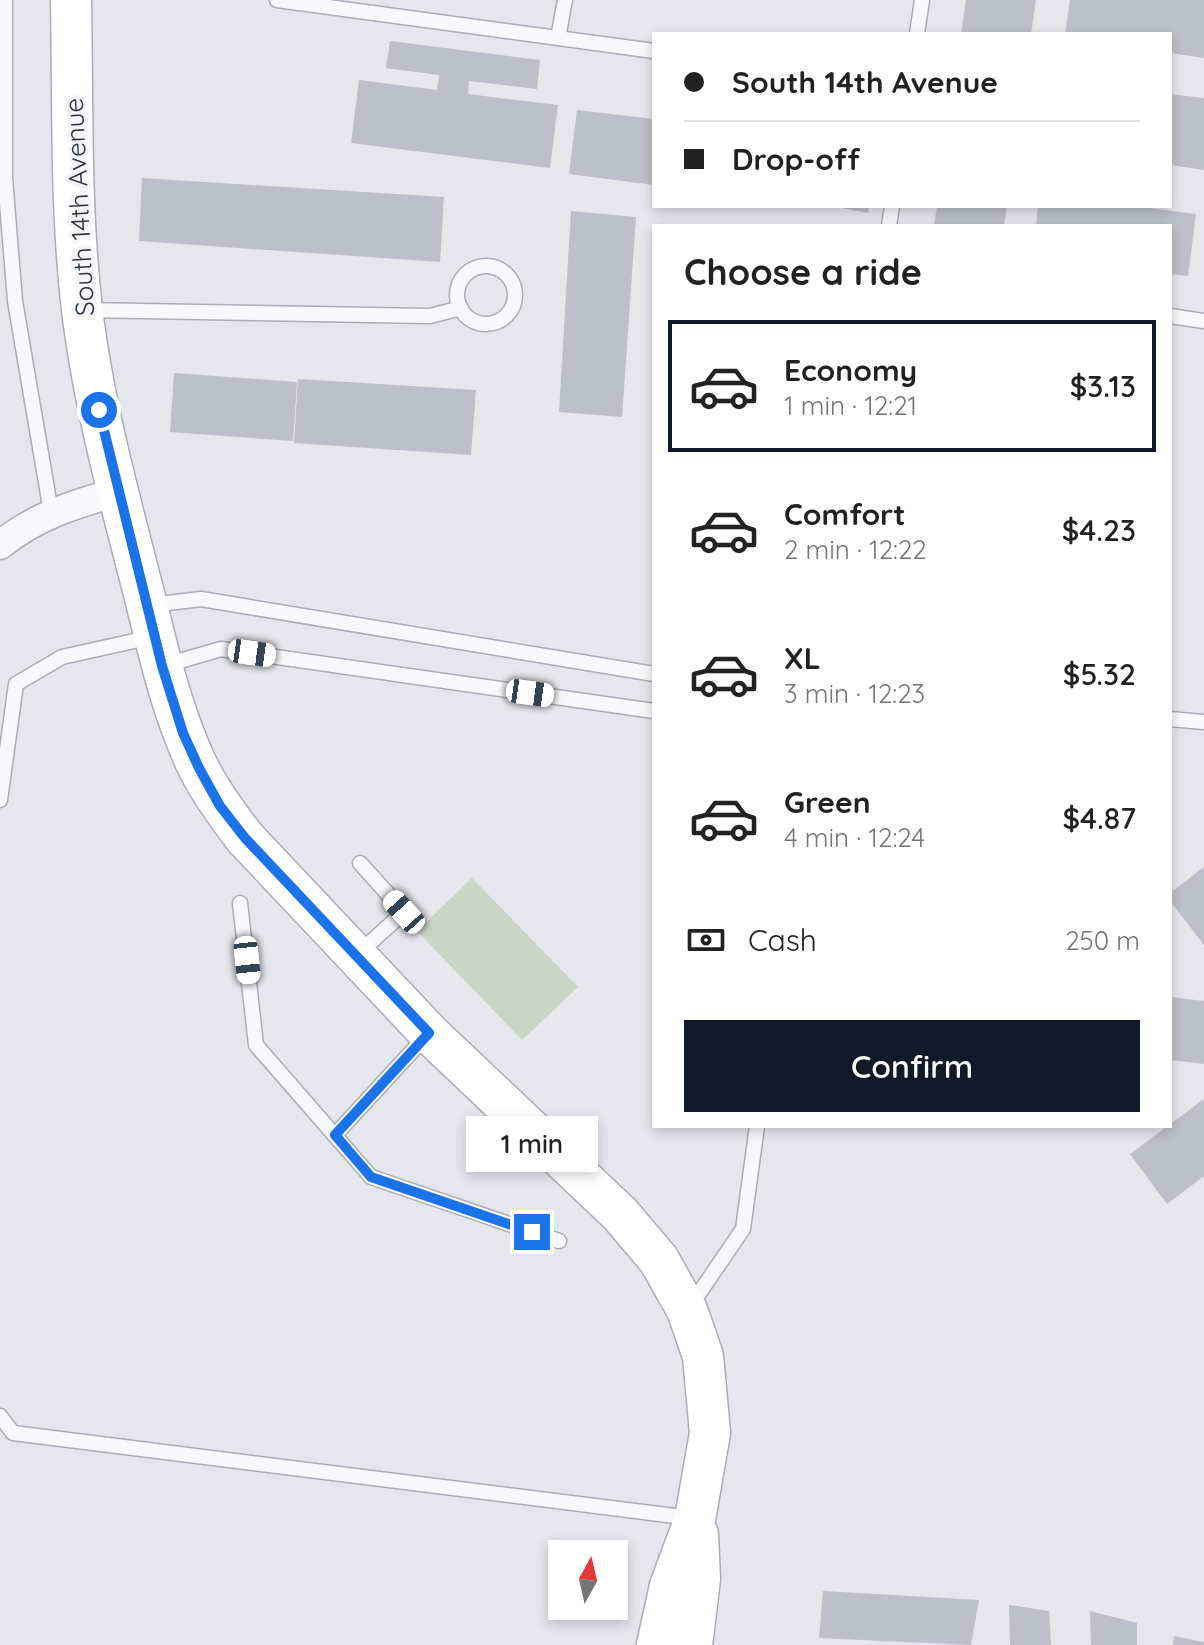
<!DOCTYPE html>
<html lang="en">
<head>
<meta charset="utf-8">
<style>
	:root { --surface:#fff; --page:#f6f6f6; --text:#222; --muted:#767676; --line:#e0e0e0; --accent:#111827 }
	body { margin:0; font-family:Quicksand,sans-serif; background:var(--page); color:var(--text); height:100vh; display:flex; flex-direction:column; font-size:30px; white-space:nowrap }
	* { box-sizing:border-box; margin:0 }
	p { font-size:26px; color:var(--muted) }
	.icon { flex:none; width:44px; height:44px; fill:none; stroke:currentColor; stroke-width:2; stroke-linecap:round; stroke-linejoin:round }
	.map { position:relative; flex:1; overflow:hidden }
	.sheet { position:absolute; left:652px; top:224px; width:520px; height:904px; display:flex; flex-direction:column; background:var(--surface); border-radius:0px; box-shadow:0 4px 12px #0003 }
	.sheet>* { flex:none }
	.banner { position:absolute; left:652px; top:32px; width:520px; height:176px; border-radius:0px; box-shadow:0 4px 12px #0003; display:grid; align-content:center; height:176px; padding:0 32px; background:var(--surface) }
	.needle { width:52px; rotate:8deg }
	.tools { position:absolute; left:548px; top:1540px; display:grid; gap:16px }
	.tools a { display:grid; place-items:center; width:80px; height:80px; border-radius:0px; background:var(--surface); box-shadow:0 4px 12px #0003; font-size:40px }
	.end { position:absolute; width:36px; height:36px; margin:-18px; border:10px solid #1a73e8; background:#fff; box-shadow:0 0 0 4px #fff }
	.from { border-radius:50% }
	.bubble { position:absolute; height:56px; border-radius:0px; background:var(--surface); box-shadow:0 4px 12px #0003; font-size:26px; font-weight:600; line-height:56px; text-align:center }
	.car { position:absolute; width:24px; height:48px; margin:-24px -12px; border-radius:10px; box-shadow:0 0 6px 2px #0007; background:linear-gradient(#fff 24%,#345 0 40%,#fff 0 76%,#345 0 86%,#fff 0) }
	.banner b { display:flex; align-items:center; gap:28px; height:76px; font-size:30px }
	.banner b+b { border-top:2px solid var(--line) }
	.banner i { width:20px; height:20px; background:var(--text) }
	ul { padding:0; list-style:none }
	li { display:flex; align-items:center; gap:24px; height:132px; margin:0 16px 12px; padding:0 16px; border:4px solid transparent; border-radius:0px }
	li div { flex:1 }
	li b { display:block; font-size:30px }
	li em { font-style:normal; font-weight:600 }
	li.on { border-color:var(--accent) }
	li>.icon { width:72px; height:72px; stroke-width:1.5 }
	h2 { padding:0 32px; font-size:36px; line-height:96px }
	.pay { display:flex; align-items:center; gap:20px; height:88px; padding:0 32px; font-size:30px }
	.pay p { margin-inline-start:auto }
	.cta { display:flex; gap:16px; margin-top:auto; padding:16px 32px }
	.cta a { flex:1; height:92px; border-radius:0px; background:var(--accent); color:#fff; font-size:32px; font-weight:600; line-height:92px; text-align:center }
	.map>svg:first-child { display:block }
	.green { fill:#c9d6c5 }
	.building { fill:#bbc0ca }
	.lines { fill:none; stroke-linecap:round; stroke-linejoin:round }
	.lane-casing { stroke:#a9aeb7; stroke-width:17 }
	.street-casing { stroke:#a9aeb7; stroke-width:31 }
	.secondary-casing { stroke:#a9aeb7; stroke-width:43 }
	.lane { stroke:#f7f8fa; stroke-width:14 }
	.street { stroke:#f7f8fa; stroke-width:28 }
	.secondary { stroke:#fff; stroke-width:40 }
	.route { stroke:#1a73e8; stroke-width:10 }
	.labels { text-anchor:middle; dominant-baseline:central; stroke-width:8; stroke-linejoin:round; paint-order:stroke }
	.street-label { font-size:26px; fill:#2b3445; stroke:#f4f6f9 }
</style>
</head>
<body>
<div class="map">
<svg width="1204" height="1645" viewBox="0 0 1204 1645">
	<rect width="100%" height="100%" fill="#e4e7ec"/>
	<polygon class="green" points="472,878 578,987 522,1040 417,931"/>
	<g class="building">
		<polygon points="966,0 1036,0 1031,34 961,34"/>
		<polygon points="1070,0 1204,0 1204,58 1170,53 1170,34 1065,34"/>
		<polygon points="390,41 540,60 537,89 469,81 468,94 558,105 550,168 351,143 359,80 437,90 439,75 386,68"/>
		<polygon points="1170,94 1204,98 1204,170 1170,165"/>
		<polygon points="577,110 654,119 654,185 569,174"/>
		<polygon points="142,178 444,197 440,262 139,241"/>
		<polygon points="832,206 869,206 868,213"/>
		<polygon points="937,206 1007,206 1004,226 934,226"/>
		<polygon points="1038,206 1133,206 1196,214 1188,276 1170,274 1170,226 1036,226"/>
		<polygon points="571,211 636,217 622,417 559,412"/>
		<polygon points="174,373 297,382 293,441 170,432"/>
		<polygon points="298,379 476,390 471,455 294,443"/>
		<polygon points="1204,867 1204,945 1170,901 1170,893"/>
		<polygon points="1170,997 1204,1001 1204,1064 1170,1060"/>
		<polygon points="1204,1099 1204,1176 1167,1204 1130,1154"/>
		<polygon points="823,1591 979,1600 971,1645 819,1638"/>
		<polygon points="1009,1605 1049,1611 1051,1645 1010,1645"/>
		<polygon points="1090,1611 1137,1623 1137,1645 1091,1645"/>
		<polygon points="1174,1636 1204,1642 1204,1645 1173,1645"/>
	</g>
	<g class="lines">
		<defs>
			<g id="lane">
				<polyline points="5,0 5,178 15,301 51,512"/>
				<polyline points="277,0 654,51"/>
				<polyline points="917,34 922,0"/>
				<polyline points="558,38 565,0"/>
				<polyline points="889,226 892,206"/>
				<circle cx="486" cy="295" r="29"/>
				<polyline points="83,310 430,316 461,308"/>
				<polyline points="1170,316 1204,321"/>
				<polyline points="151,605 201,599 654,674"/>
				<polyline points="166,665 221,649 654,711"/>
				<polyline points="1170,719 1204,722"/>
				<polyline points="0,800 16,684 62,657 152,637"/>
				<polyline points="240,903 256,1045 371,1177 559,1241"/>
				<polyline points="359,953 404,912 360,863"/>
				<polyline points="335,1135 427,1035"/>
				<polyline points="689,1308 743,1229 757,1126"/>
				<polyline points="0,1416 13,1433 691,1518"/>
			</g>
			<path id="street" d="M 0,545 C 36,516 74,504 118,492"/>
			<g id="secondary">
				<path d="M 71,0 C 73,103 70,207 82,309 C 93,402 118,492 141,582 C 157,644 170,709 198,767 C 211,793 228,816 245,838 L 429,1033 L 620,1214 L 659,1260 L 687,1310 L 703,1356 L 710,1433 L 695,1519 L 670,1586 L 657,1645"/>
				<polyline points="692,1645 700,1579 698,1534"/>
			</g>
		</defs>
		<use href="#lane" class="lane-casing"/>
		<use href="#street" class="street-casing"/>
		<use href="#secondary" class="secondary-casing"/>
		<use href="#lane" class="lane"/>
		<use href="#street" class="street"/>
		<use href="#secondary" class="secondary"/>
	</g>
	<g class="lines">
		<polyline class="route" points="99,410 162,666 183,733 199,768 220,806 245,838 429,1033 335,1135 371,1177 532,1232"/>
	</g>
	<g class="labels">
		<g class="street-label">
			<text transform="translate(79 207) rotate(-93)">South 14th Avenue</text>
		</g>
	</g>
</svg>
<div class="tools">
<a><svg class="needle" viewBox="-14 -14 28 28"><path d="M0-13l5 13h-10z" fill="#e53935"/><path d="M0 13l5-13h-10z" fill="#767676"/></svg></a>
</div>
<i class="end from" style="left:99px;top:410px"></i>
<i class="end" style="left:532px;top:1232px"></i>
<div class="bubble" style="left:466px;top:1116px;width:132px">1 min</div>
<i class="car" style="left:252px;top:653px;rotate:98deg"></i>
<i class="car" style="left:530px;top:693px;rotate:98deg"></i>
<i class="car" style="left:404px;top:912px;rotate:318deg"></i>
<i class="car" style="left:247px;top:960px;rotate:174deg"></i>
<div class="banner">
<b><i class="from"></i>South 14th Avenue</b>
<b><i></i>Drop-off</b>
</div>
<section class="sheet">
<h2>Choose a ride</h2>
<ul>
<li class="on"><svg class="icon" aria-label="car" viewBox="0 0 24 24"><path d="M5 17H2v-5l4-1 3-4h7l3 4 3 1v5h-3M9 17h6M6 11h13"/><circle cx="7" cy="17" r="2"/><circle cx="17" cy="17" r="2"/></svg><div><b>Economy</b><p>1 min · 12:21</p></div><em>$3.13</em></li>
<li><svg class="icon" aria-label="car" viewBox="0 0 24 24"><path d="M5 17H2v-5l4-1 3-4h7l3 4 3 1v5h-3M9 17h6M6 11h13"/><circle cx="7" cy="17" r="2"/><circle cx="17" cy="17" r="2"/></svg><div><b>Comfort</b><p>2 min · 12:22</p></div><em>$4.23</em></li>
<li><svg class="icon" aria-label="car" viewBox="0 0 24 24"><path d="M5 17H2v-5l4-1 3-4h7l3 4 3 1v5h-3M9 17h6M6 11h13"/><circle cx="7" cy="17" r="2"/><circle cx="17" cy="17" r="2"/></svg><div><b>XL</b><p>3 min · 12:23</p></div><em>$5.32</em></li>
<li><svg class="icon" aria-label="car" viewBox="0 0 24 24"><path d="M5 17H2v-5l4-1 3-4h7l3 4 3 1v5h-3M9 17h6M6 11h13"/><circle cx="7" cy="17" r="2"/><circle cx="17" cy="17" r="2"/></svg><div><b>Green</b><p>4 min · 12:24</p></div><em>$4.87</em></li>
</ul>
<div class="pay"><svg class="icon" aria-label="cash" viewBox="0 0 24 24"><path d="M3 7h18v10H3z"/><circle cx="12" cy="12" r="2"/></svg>Cash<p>250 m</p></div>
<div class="cta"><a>Confirm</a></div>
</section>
</div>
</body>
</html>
